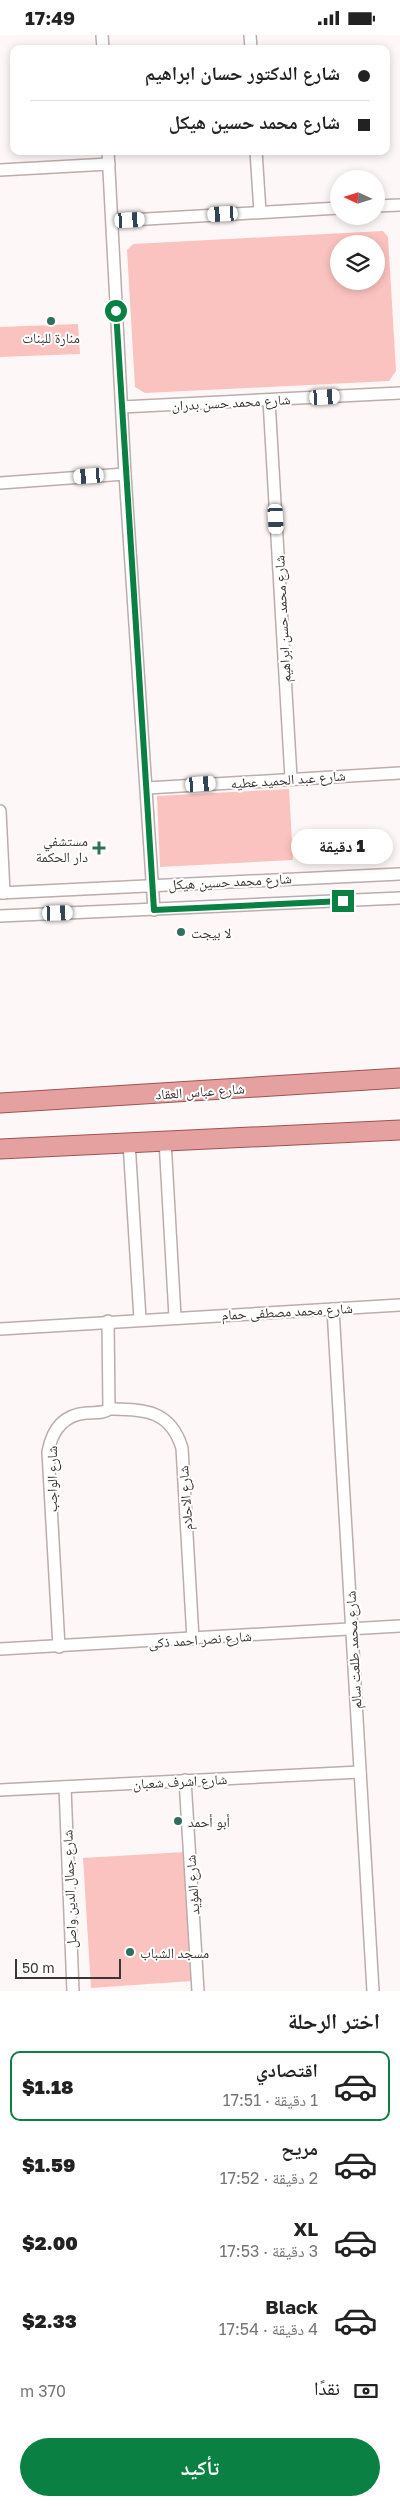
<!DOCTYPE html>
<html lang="ar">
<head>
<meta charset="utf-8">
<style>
	:root { --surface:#fff; --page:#f6f6f6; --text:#222; --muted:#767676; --line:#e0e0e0; --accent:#0b8043 }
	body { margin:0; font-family:"Golos Text","Noto Naskh Arabic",sans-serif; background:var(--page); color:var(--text); direction:rtl; height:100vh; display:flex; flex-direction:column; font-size:19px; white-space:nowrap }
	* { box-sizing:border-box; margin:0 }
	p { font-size:16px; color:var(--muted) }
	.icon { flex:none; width:28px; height:28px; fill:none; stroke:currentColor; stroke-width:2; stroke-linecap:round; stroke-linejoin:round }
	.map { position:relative; height:1956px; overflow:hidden; direction:ltr }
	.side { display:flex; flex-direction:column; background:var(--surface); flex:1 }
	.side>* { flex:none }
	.guide { position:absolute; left:10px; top:10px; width:380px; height:110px; border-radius:10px; box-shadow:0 2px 8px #0003; direction:rtl; display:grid; align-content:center; height:110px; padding:0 20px; background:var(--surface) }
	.needle { width:32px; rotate:274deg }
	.tools { position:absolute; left:330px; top:135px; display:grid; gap:10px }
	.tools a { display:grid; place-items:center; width:55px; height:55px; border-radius:50%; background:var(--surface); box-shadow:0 2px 8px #0003; font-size:25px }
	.scale { position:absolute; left:15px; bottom:12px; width:106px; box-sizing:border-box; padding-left:5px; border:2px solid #3b3535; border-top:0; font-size:14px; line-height:18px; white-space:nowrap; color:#3b3535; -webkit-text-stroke:4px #fff; paint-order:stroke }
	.end { position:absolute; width:22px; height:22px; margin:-11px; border:6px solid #0b8043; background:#fff; box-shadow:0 0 0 2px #fff }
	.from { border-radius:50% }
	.bubble { position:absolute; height:35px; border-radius:18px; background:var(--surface); box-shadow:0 2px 8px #0003; font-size:16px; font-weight:800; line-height:35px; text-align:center; direction:rtl }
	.car { position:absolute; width:15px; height:30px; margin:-15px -8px; border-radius:6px; box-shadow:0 0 4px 1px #0007; background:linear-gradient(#fff 24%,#345 0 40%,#fff 0 76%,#345 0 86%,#fff 0) }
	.guide b { display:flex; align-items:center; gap:18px; height:48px; font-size:19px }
	.guide b+b { border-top:1px solid var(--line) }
	.guide i { width:12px; height:12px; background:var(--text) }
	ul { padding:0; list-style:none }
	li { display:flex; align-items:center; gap:15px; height:70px; margin:0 10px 8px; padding:0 10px; border:2px solid transparent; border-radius:10px }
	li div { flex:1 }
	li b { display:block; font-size:19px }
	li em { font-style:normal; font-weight:800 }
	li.active { border-color:var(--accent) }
	li>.icon { width:45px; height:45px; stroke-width:1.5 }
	h2 { padding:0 20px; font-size:22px; line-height:60px }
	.pay { display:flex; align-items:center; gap:12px; height:55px; padding:0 20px; font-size:19px }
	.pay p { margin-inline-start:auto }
	.button { display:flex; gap:10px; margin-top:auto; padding:10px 20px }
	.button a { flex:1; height:58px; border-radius:30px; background:var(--accent); color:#fff; font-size:20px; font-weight:800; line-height:58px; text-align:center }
	.status { display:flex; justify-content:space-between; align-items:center; height:35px; padding:0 25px; background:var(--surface); direction:ltr }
	.status svg { height:14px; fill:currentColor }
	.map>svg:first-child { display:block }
	.green { fill:#fbc3bf; fill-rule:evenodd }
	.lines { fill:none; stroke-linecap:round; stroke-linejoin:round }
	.street-casing { stroke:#bcadac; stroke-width:14 }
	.primary-casing { stroke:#9d5352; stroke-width:21 }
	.street { stroke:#fff; stroke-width:11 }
	.primary { stroke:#e4a1a0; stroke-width:19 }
	.route { stroke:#0b8043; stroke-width:6 }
	.poi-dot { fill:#2e6f5e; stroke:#fff; stroke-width:2 }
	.labels { text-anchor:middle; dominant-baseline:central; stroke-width:4; stroke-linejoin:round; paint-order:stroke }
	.poi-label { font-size:14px; fill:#3b3535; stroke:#fff; text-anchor:start }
	.street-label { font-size:14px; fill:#3b3535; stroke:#fff }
</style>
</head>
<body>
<div class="status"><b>17:49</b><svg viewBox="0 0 49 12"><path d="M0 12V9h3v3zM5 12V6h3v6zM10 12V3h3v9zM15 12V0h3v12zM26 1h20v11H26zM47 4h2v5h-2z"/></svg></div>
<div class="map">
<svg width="400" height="1956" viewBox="0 0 400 1956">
	<rect width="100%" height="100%" fill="#fef7f7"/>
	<g class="green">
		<path d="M 383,196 L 388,202 L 396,336 L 389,346 L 145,358 L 135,352 L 127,215 L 133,209 ZM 339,209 L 376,209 L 376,246 L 339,246 Z"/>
		<polygon points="78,289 80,319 0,322 0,292"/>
		<polygon points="289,754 293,825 160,832 157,761"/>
		<polygon points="184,1817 192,1946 91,1953 83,1823"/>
	</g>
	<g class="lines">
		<defs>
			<g id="street">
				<polyline points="102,0 103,14"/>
				<polyline points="250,0 251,14"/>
				<polyline points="108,116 125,439 154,875"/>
				<polyline points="256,116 260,177"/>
				<polyline points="0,135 109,129"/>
				<polyline points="376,171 400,170"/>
				<polyline points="112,186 339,173"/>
				<polyline points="269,365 291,743"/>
				<polyline points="122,372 400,358"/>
				<polyline points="0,448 125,439"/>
				<polyline points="147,753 400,738"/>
				<polyline points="0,776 4,858"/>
				<polyline points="0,858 400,839"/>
				<polyline points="0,881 400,863"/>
				<polyline points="165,1105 175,1282"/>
				<polyline points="129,1107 140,1284"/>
				<polyline points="333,1274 373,1956"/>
				<polyline points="0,1294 400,1270"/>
				<path d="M 109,1374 C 144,1375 170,1374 182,1413 L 193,1604"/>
				<path d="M 59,1612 L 48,1417 C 52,1395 63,1380 86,1378 C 95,1377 103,1379 109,1374 L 108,1286"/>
				<polyline points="0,1614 400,1591"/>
				<polyline points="185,1745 198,1956"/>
				<polyline points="65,1752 73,1956"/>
				<polyline points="0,1755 360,1737"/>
			</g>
			<g id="primary">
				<polyline points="0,1068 400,1043"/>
				<polyline points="0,1114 400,1095"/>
			</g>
		</defs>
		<use href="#street" class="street-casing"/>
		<use href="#primary" class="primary-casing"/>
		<use href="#street" class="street"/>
		<use href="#primary" class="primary"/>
	</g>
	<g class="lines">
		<polyline class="route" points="116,276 154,875 343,866"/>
	</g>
	<g class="poi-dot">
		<circle cx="51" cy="286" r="5"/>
		<path d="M96.5 805.5h5v5h5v5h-5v5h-5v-5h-5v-5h5z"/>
		<circle cx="181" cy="897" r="5"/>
		<circle cx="178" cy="1786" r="5"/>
		<circle cx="130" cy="1917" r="5"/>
	</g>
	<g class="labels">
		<g class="poi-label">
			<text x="51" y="302" text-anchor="middle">منارة للبنات</text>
			<text x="88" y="805" text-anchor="end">مستشفي<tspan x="88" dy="16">دار الحكمة</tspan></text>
			<text x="191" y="897">لا بيجت</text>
			<text x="188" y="1786">أبو أحمد</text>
			<text x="140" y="1917">مسجد الشباب</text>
		</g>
		<g class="street-label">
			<text transform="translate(231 367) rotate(-3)">شارع محمد حسن بدران</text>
			<text transform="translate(282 584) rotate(-93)">شارع محمد حسن ابراهيم</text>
			<text transform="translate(288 744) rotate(-4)">شارع عبد الحميد عطيه</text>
			<text transform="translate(230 846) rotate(-3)">شارع محمد حسين هيكل</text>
			<text transform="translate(200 1056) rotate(-4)">شارع عباس العقاد</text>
			<text transform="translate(287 1276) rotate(-3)">شارع محمد مصطفى حمام</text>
			<text transform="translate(51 1444) rotate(-90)">شارع الواجب</text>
			<text transform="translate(185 1463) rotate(-94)">شارع الاحلام</text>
			<text transform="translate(200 1604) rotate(-4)">شارع نصر احمد ذكى</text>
			<text transform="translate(353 1615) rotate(-93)">شارع محمد طلعت سالم</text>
			<text transform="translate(180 1746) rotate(-3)">شارع اشرف شعبان</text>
			<text transform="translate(192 1850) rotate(-94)">شارع المؤيد</text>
			<text transform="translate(69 1854) rotate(-92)">شارع جمال الدين واصل</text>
		</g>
	</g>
</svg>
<div class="tools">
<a><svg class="needle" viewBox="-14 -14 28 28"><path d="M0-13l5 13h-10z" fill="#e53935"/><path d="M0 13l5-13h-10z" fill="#767676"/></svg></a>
<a><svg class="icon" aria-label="layers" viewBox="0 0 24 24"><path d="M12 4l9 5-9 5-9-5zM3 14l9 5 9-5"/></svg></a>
</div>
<div class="scale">50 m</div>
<i class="end from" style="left:116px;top:276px"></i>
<i class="end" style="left:343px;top:866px"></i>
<div class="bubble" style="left:291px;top:794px;width:102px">1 دقيقة</div>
<i class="car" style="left:223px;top:179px;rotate:267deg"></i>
<i class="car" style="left:130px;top:185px;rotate:87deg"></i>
<i class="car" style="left:325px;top:362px;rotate:87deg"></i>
<i class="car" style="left:89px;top:441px;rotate:266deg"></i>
<i class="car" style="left:276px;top:484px;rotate:177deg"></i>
<i class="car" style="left:201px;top:749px;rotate:86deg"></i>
<i class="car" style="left:58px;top:878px;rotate:88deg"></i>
<div class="guide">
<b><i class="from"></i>شارع الدكتور حسان ابراهيم</b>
<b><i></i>شارع محمد حسين هيكل</b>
</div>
</div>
<section class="side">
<h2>اختر الرحلة</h2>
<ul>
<li class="active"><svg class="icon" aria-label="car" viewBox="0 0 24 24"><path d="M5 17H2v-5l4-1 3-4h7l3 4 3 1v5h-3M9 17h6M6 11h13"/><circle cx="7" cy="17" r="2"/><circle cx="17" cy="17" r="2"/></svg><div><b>اقتصادي</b><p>1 دقيقة · 17:51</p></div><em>$1.18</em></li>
<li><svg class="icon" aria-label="car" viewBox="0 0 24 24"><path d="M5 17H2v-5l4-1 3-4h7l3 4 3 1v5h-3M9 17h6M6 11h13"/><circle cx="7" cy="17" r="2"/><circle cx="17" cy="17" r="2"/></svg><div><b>مريح</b><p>2 دقيقة · 17:52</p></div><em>$1.59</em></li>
<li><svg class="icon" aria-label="car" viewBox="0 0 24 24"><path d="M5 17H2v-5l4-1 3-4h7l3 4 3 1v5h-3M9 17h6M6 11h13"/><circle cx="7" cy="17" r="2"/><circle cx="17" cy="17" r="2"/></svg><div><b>XL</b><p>3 دقيقة · 17:53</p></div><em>$2.00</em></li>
<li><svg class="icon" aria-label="car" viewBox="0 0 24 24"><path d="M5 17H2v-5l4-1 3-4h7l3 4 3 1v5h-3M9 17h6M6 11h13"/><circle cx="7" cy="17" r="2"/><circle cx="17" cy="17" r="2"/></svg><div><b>Black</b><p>4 دقيقة · 17:54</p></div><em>$2.33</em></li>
</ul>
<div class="pay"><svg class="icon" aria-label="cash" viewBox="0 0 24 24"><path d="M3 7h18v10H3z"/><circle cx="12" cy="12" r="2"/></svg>نقدًا<p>370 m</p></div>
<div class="button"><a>تأكيد</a></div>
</section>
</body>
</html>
